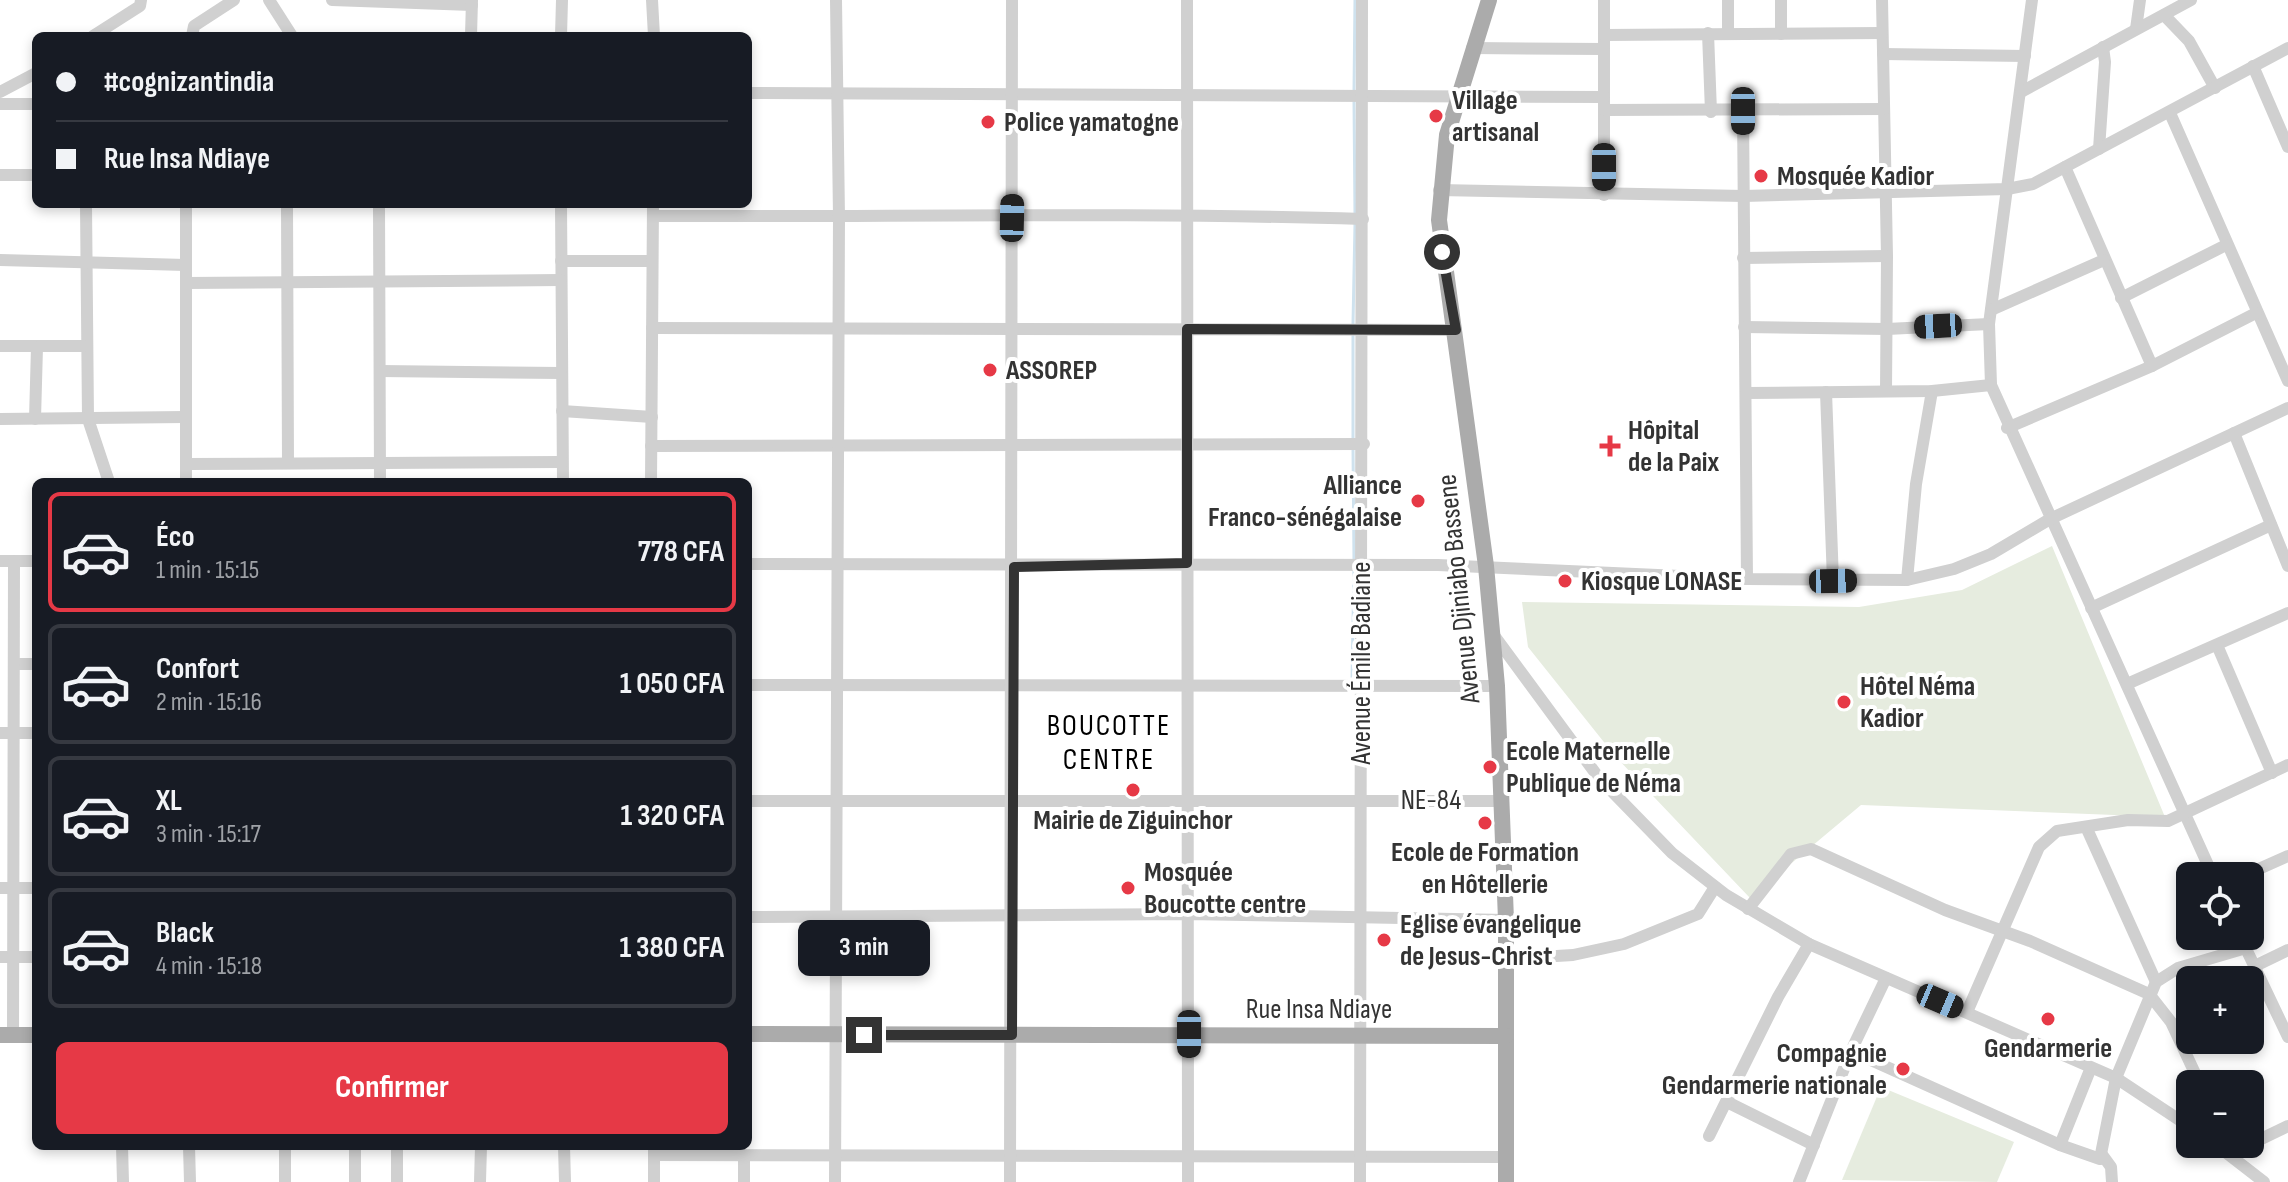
<!DOCTYPE html>
<html lang="fr">
<head>
<meta charset="utf-8">
<style>
	:root { --surface:#171b24; --page:#242831; --text:#f1f3f6; --muted:#9ea1a6; --line:#363941; --accent:#e63946 }
	body { margin:0; font-family:"Sofia Sans Condensed",sans-serif; background:var(--page); color:var(--text); height:100vh; display:flex; flex-direction:column; font-size:30px; white-space:nowrap }
	* { box-sizing:border-box; margin:0 }
	p { font-size:26px; color:var(--muted) }
	.icon { flex:none; width:44px; height:44px; fill:none; stroke:currentColor; stroke-width:2; stroke-linecap:round; stroke-linejoin:round }
	.map { position:relative; flex:1; overflow:hidden }
	.drawer { position:absolute; left:32px; top:478px; width:720px; height:672px; display:flex; flex-direction:column; background:var(--surface); border-radius:12px; box-shadow:0 4px 12px #0003 }
	.drawer>* { flex:none }
	.top-card { position:absolute; left:32px; top:32px; width:720px; height:176px; border-radius:12px; box-shadow:0 4px 12px #0003; display:grid; align-content:center; height:176px; padding:0 24px; background:var(--surface) }
	.controls { position:absolute; left:2176px; top:862px; display:grid; gap:16px }
	.controls a { display:grid; place-items:center; width:88px; height:88px; border-radius:12px; background:var(--surface); box-shadow:0 4px 12px #0003; font-size:40px }
	.end { position:absolute; width:36px; height:36px; margin:-18px; border:10px solid #333; background:#fff; box-shadow:0 0 0 4px #fff }
	.from { border-radius:50% }
	.bubble { position:absolute; height:56px; border-radius:12px; background:var(--surface); box-shadow:0 4px 12px #0003; font-size:26px; font-weight:700; line-height:56px; text-align:center }
	.car { position:absolute; width:24px; height:48px; margin:-24px -12px; border-radius:10px; box-shadow:0 0 6px 2px #0007; background:linear-gradient(#222 24%,#8ab4d8 0 40%,#222 0 76%,#8ab4d8 0 86%,#222 0) }
	.top-card b { display:flex; align-items:center; gap:28px; height:76px; font-size:30px }
	.top-card b+b { border-top:2px solid var(--line) }
	.top-card i { width:20px; height:20px; background:var(--text) }
	ul { padding:14px 0 0; list-style:none }
	li { display:flex; align-items:center; gap:24px; height:120px; margin:0 16px 12px; padding:0 8px; border:4px solid var(--line); border-radius:12px }
	li div { flex:1 }
	li b { display:block; font-size:30px }
	li em { font-style:normal; font-weight:700 }
	li.active { border-color:var(--accent) }
	li>.icon { width:72px; height:72px; stroke-width:1.5 }
	.primary-button { display:flex; gap:16px; margin-top:auto; padding:16px 24px }
	.primary-button a { flex:1; height:92px; border-radius:12px; background:var(--accent); color:#fff; font-size:32px; font-weight:700; line-height:92px; text-align:center }
	.map>svg:first-child { display:block }
	.green { fill:#e6ecdf }
	.lines { fill:none; stroke-linecap:round; stroke-linejoin:round }
	.stream { stroke:#cfe2ee; stroke-width:3 }
	.minor { stroke:#d0d0d0; stroke-width:12 }
	.major { stroke:#ababab; stroke-width:16 }
	.route { stroke:#333; stroke-width:10 }
	.poi-dot { fill:#e63946; stroke:#fff; stroke-width:3 }
	.labels { text-anchor:middle; dominant-baseline:central; stroke-width:8; stroke-linejoin:round; paint-order:stroke }
	.poi-label { font-size:28px; font-weight:bold; fill:#333; stroke:#fff; text-anchor:start }
	.street-label { font-size:28px; fill:#333; stroke:#fff }
	.neighbourhood-label { font-size:30px; letter-spacing:2px; fill:#000; stroke:#fff }
</style>
</head>
<body>
<div class="map">
<svg width="2288" height="1182" viewBox="0 0 2288 1182">
	<rect width="100%" height="100%" fill="#fff"/>
	<g class="green">
		<polygon points="2052,546 2165,817 1861,805 1750,898 1615,756 1528,647 1522,602 1859,607 1962,590"/>
		<polygon points="1881,1087 2014,1142 1997,1182 1842,1180"/>
	</g>
	<g class="lines">
		<g class="stream">
			<polyline points="1354,92 1355,0"/>
			<polyline points="1354,100 1355,216"/>
			<polyline points="1353,324 1355,224"/>
			<polyline points="1353,332 1353,440"/>
			<polyline points="1353,448 1354,560"/>
			<polyline points="1352,680 1354,568"/>
		</g>
		<g class="minor">
			<polyline points="269,0 292,36"/>
			<polyline points="332,0 472,5"/>
			<polyline points="652,0 654,36"/>
			<polyline points="1187,0 1188,1182"/>
			<polyline points="1604,0 1604,195"/>
			<polyline points="1728,0 1728,33"/>
			<polyline points="1781,0 1781,34"/>
			<polyline points="1882,0 1887,256 1886,391"/>
			<polyline points="2032,0 1989,324 1991,385 2213,876"/>
			<polyline points="2164,15 2189,41 2215,88"/>
			<polyline points="2136,29 2140,0"/>
			<polyline points="1708,33 1711,112"/>
			<polyline points="1604,35 1882,33"/>
			<polyline points="93,36 140,6 141,0"/>
			<polyline points="192,36 194,26 234,0"/>
			<polyline points="471,36 472,0"/>
			<polyline points="561,36 562,0"/>
			<polyline points="1472,48 1604,49"/>
			<polyline points="1883,54 2025,56"/>
			<polyline points="2253,66 2288,147"/>
			<polyline points="0,92 36,73"/>
			<polyline points="2021,92 2191,0"/>
			<polyline points="748,93 1604,97"/>
			<polyline points="0,104 36,104"/>
			<polyline points="1604,110 1884,109"/>
			<polyline points="1743,111 1747,579"/>
			<polyline points="2170,113 2288,381"/>
			<polyline points="2099,149 2105,62 2103,47"/>
			<polyline points="2065,167 2152,366"/>
			<polyline points="0,175 36,175"/>
			<polyline points="1439,190 1744,196 2007,189 2033,184 2288,48"/>
			<polyline points="86,204 88,419 109,482"/>
			<polyline points="287,204 288,463"/>
			<polyline points="379,204 380,482"/>
			<polyline points="561,204 563,482"/>
			<path d="M 653,216 C 889,217 1126,212 1363,219"/>
			<polyline points="1743,258 1887,256"/>
			<polyline points="0,260 186,265"/>
			<polyline points="561,261 652,261"/>
			<polyline points="186,283 561,280"/>
			<polyline points="2121,298 2226,245"/>
			<polyline points="1991,310 2104,260"/>
			<polyline points="1744,327 1887,329 1989,324"/>
			<polyline points="652,328 1456,330"/>
			<polyline points="0,346 85,346"/>
			<polyline points="380,371 561,373"/>
			<polyline points="1826,392 1833,581"/>
			<polyline points="1746,393 1932,391 1991,385"/>
			<polyline points="562,411 652,417"/>
			<polyline points="0,419 185,417"/>
			<polyline points="35,419 37,347"/>
			<polyline points="2007,428 2152,366 2256,313"/>
			<polyline points="2234,433 2288,566"/>
			<polyline points="651,446 1364,444"/>
			<polyline points="186,464 562,462"/>
			<polyline points="186,482 186,204"/>
			<polyline points="651,482 653,204"/>
			<polyline points="0,561 36,561"/>
			<polyline points="748,564 1438,565 1747,579 1907,580 1954,569 1991,554 2050,519 2288,408"/>
			<polyline points="1907,580 1916,484 1932,391"/>
			<polyline points="2091,608 2271,525"/>
			<polyline points="1493,634 1599,778 1672,853 1726,895 1809,944 2116,1078 2190,1127"/>
			<polyline points="2217,645 2272,773"/>
			<polyline points="14,664 36,664"/>
			<polyline points="2127,684 2288,613"/>
			<polyline points="748,685 1497,686"/>
			<polyline points="0,733 36,733"/>
			<polyline points="748,801 1502,801"/>
			<polyline points="2087,829 2156,982"/>
			<polyline points="2243,876 2288,856"/>
			<polyline points="0,888 36,888"/>
			<polyline points="1748,909 1791,854 1811,849 1945,910 2030,941 2149,994 2171,1022 2200,1084"/>
			<polyline points="748,917 1188,914 1506,920"/>
			<polyline points="2240,936 2288,1037"/>
			<polyline points="0,957 36,957"/>
			<polyline points="1506,959 1573,955 1624,944 1698,914 1715,887"/>
			<polyline points="2255,966 2288,950"/>
			<polyline points="1967,1012 2039,847 2057,831 2128,820 2168,821 2288,765"/>
			<polyline points="13,1035 14,561"/>
			<polyline points="1851,1051 2060,1145 2100,1159 2116,1078 2156,982 2178,968 2246,948"/>
			<polyline points="1727,1102 1814,1145"/>
			<polyline points="1709,1136 1778,997 1809,944"/>
			<polyline points="2215,1144 2264,1182"/>
			<polyline points="2060,1145 2090,1070"/>
			<polyline points="122,1146 123,1182"/>
			<polyline points="189,1146 190,1182"/>
			<polyline points="285,1146 285,1182"/>
			<polyline points="564,1146 565,1182"/>
			<polyline points="654,1146 654,1182"/>
			<polyline points="2230,1154 2288,1126"/>
			<polyline points="654,1155 1506,1157"/>
			<polyline points="744,1155 744,1182"/>
			<polyline points="2103,1156 2111,1167 2112,1182"/>
			<polyline points="355,1182 355,1146"/>
			<polyline points="397,1182 397,1146"/>
			<polyline points="480,1182 481,1146"/>
			<polyline points="835,1182 839,217 836,0"/>
			<polyline points="1010,1182 1012,0"/>
			<polyline points="1360,1182 1362,0"/>
			<polyline points="1799,1182 1851,1051 1886,978"/>
		</g>
		<g class="major">
			<polyline points="1489,0 1447,135 1439,220 1486,566 1497,686 1506,920 1506,1182"/>
			<polyline points="748,1034 1506,1036"/>
			<polyline points="0,1035 36,1035"/>
		</g>
	</g>
	<g class="lines">
		<polyline class="route" points="864,1035 1012,1035 1014,567 1187,563 1187,329 1456,330 1442,252"/>
	</g>
	<g class="poi-dot">
		<circle cx="1436" cy="116" r="8"/>
		<circle cx="988" cy="122" r="8"/>
		<circle cx="1761" cy="176" r="8"/>
		<circle cx="990" cy="370" r="8"/>
		<path d="M1606 434h8v8h8v8h-8v8h-8v-8h-8v-8h8z"/>
		<circle cx="1418" cy="501" r="8"/>
		<circle cx="1565" cy="581" r="8"/>
		<circle cx="1844" cy="702" r="8"/>
		<circle cx="1490" cy="767" r="8"/>
		<circle cx="1133" cy="790" r="8"/>
		<circle cx="1485" cy="823" r="8"/>
		<circle cx="1128" cy="888" r="8"/>
		<circle cx="1384" cy="940" r="8"/>
		<circle cx="2048" cy="1019" r="8"/>
		<circle cx="1903" cy="1069" r="8"/>
	</g>
	<g class="labels">
		<g class="poi-label">
			<text x="1452" y="100">Village<tspan x="1452" dy="32">artisanal</tspan></text>
			<text x="1004" y="122">Police yamatogne</text>
			<text x="1777" y="176">Mosquée Kadior</text>
			<text x="1006" y="370">ASSOREP</text>
			<text x="1628" y="430">Hôpital<tspan x="1628" dy="32">de la Paix</tspan></text>
			<text x="1402" y="485" text-anchor="end">Alliance<tspan x="1402" dy="32">Franco-sénégalaise</tspan></text>
			<text x="1581" y="581">Kiosque LONASE</text>
			<text x="1860" y="686">Hôtel Néma<tspan x="1860" dy="32">Kadior</tspan></text>
			<text x="1506" y="751">Ecole Maternelle<tspan x="1506" dy="32">Publique de Néma</tspan></text>
			<text x="1133" y="820" text-anchor="middle">Mairie de Ziguinchor</text>
			<text x="1485" y="852" text-anchor="middle">Ecole de Formation<tspan x="1485" dy="32">en Hôtellerie</tspan></text>
			<text x="1144" y="872">Mosquée<tspan x="1144" dy="32">Boucotte centre</tspan></text>
			<text x="1400" y="924">Eglise évangelique<tspan x="1400" dy="32">de Jesus-Christ</tspan></text>
			<text x="2048" y="1048" text-anchor="middle">Gendarmerie</text>
			<text x="1887" y="1053" text-anchor="end">Compagnie<tspan x="1887" dy="32">Gendarmerie nationale</tspan></text>
		</g>
		<g class="street-label">
			<text transform="translate(1459 589) rotate(-96)">Avenue Djiniabo Bassene</text>
			<text transform="translate(1361 663) rotate(-90)">Avenue Émile Badiane</text>
			<text x="1431" y="800">NE-84</text>
			<text x="1319" y="1009">Rue Insa Ndiaye</text>
		</g>
		<g class="neighbourhood-label">
			<text x="1109" y="726">BOUCOTTE<tspan x="1109" dy="34">CENTRE</tspan></text>
		</g>
	</g>
</svg>
<div class="controls">
<a><svg class="icon" aria-label="locate" viewBox="0 0 24 24"><circle cx="12" cy="12" r="6"/><path d="M12 2v4M12 18v4M2 12h4M18 12h4"/></svg></a>
<a>+</a>
<a>−</a>
</div>
<i class="end from" style="left:1442px;top:252px"></i>
<i class="end" style="left:864px;top:1035px"></i>
<div class="bubble" style="left:798px;top:920px;width:132px">3 min</div>
<i class="car" style="left:1743px;top:111px;rotate:180deg"></i>
<i class="car" style="left:1604px;top:167px;rotate:180deg"></i>
<i class="car" style="left:1012px;top:218px;rotate:1deg"></i>
<i class="car" style="left:1938px;top:326px;rotate:267deg"></i>
<i class="car" style="left:1833px;top:581px;rotate:89deg"></i>
<i class="car" style="left:1940px;top:1001px;rotate:113deg"></i>
<i class="car" style="left:1189px;top:1034px;rotate:180deg"></i>
<div class="top-card">
<b><i class="from"></i>#cognizantindia</b>
<b><i></i>Rue Insa Ndiaye</b>
</div>
<section class="drawer">
<ul>
<li class="active"><svg class="icon" aria-label="car" viewBox="0 0 24 24"><path d="M5 17H2v-5l4-1 3-4h7l3 4 3 1v5h-3M9 17h6M6 11h13"/><circle cx="7" cy="17" r="2"/><circle cx="17" cy="17" r="2"/></svg><div><b>Éco</b><p>1 min · 15:15</p></div><em>778 CFA</em></li>
<li><svg class="icon" aria-label="car" viewBox="0 0 24 24"><path d="M5 17H2v-5l4-1 3-4h7l3 4 3 1v5h-3M9 17h6M6 11h13"/><circle cx="7" cy="17" r="2"/><circle cx="17" cy="17" r="2"/></svg><div><b>Confort</b><p>2 min · 15:16</p></div><em>1 050 CFA</em></li>
<li><svg class="icon" aria-label="car" viewBox="0 0 24 24"><path d="M5 17H2v-5l4-1 3-4h7l3 4 3 1v5h-3M9 17h6M6 11h13"/><circle cx="7" cy="17" r="2"/><circle cx="17" cy="17" r="2"/></svg><div><b>XL</b><p>3 min · 15:17</p></div><em>1 320 CFA</em></li>
<li><svg class="icon" aria-label="car" viewBox="0 0 24 24"><path d="M5 17H2v-5l4-1 3-4h7l3 4 3 1v5h-3M9 17h6M6 11h13"/><circle cx="7" cy="17" r="2"/><circle cx="17" cy="17" r="2"/></svg><div><b>Black</b><p>4 min · 15:18</p></div><em>1 380 CFA</em></li>
</ul>
<div class="primary-button"><a>Confirmer</a></div>
</section>
</div>
</body>
</html>
